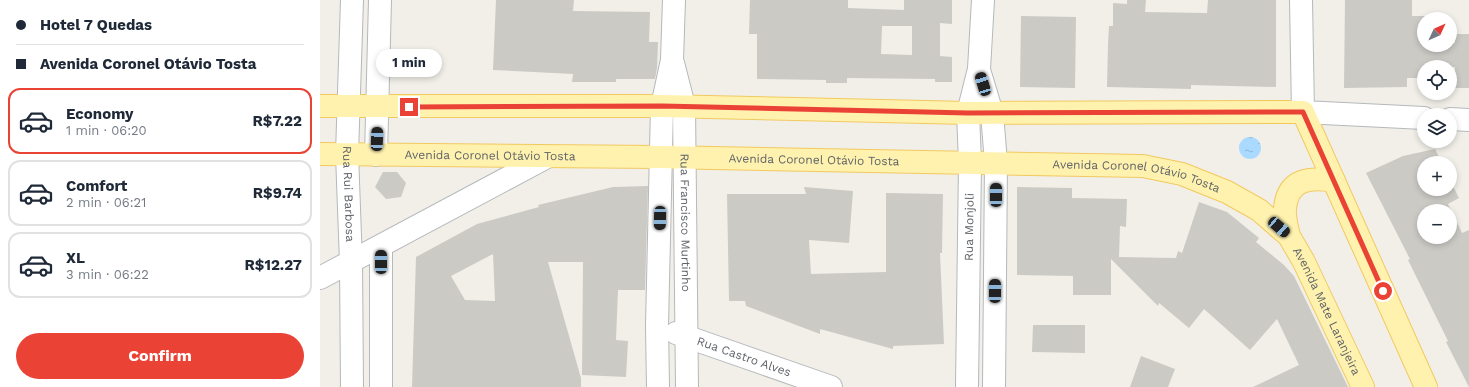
<!DOCTYPE html>
<html lang="en">
<head>
<meta charset="utf-8">
<style>
	:root { --surface:#fff; --page:#f2f2f3; --text:#1f2937; --muted:#747a83; --line:#e0e1e3; --accent:#ea4335 }
	body { margin:0; font-family:"Work Sans",sans-serif; background:var(--page); color:var(--text); height:100vh; display:flex; flex-direction:column; font-size:15px; white-space:nowrap }
	* { box-sizing:border-box; margin:0 }
	p { font-size:13px; color:var(--muted) }
	.icon { flex:none; width:22px; height:22px; fill:none; stroke:currentColor; stroke-width:2; stroke-linecap:round; stroke-linejoin:round }
	.map { position:relative; flex:1; overflow:hidden }
	.drawer { display:flex; flex-direction:column; background:var(--surface); width:320px }
	.drawer>* { flex:none }
	.guide { display:grid; align-content:center; height:88px; padding:0 16px; background:var(--surface) }
	.needle { width:26px; rotate:46deg }
	.fabs { position:absolute; left:1097px; top:12px; display:grid; gap:8px }
	.fabs a { display:grid; place-items:center; width:40px; height:40px; border-radius:50%; background:var(--surface); box-shadow:0 2px 6px #0003; font-size:20px }
	.end { position:absolute; width:18px; height:18px; margin:-9px; border:5px solid #ea4335; background:#fff; box-shadow:0 0 0 2px #fff }
	.from { border-radius:50% }
	.bubble { position:absolute; height:28px; border-radius:14px; background:var(--surface); box-shadow:0 2px 6px #0003; font-size:13px; font-weight:700; line-height:28px; text-align:center }
	.car { position:absolute; width:12px; height:24px; margin:-12px -6px; border-radius:5px; box-shadow:0 0 3px 1px #0007; background:linear-gradient(#222 24%,#8ab4d8 0 40%,#222 0 76%,#8ab4d8 0 86%,#222 0) }
	.guide b { display:flex; align-items:center; gap:14px; height:38px; font-size:15px }
	.guide b+b { border-top:1px solid var(--line) }
	.guide i { width:10px; height:10px; background:var(--text) }
	ul { padding:0; list-style:none }
	li { display:flex; align-items:center; gap:12px; height:66px; margin:0 8px 6px; padding:0 8px; border:2px solid var(--line); border-radius:12px }
	li div { flex:1 }
	li b { display:block; font-size:15px }
	li em { font-style:normal; font-weight:700 }
	li.active { border-color:var(--accent) }
	li>.icon { width:36px; height:36px; stroke-width:1.5 }
	.button { display:flex; gap:8px; margin-top:auto; padding:8px 16px }
	.button a { flex:1; height:46px; border-radius:24px; background:var(--accent); color:#fff; font-size:16px; font-weight:700; line-height:46px; text-align:center }
	main { display:flex; flex:1; min-height:0 }
	.map>svg:first-child { display:block }
	.water { fill:url(#water-ripples) }
	.building { fill:#cccac5; fill-rule:evenodd }
	.lines { fill:none; stroke-linecap:round; stroke-linejoin:round }
	.minor-casing { stroke:#b5b8bc; stroke-width:24 }
	.major-casing { stroke:#f2c960; stroke-width:24 }
	.minor { stroke:#fff; stroke-width:22 }
	.major { stroke:#fff2af; stroke-width:22 }
	.route { stroke:#ea4335; stroke-width:5 }
	.labels { text-anchor:middle; dominant-baseline:central; stroke-width:3; stroke-linejoin:round; paint-order:stroke }
	.street-label { font-size:12px; fill:#5f6368; stroke:#fff }
</style>
</head>
<body>
<main>
<section class="drawer">
<div class="guide">
<b><i class="from"></i>Hotel 7 Quedas</b>
<b><i></i>Avenida Coronel Otávio Tosta</b>
</div>
<ul>
<li class="active"><svg class="icon" aria-label="car" viewBox="0 0 24 24"><path d="M5 17H2v-5l4-1 3-4h7l3 4 3 1v5h-3M9 17h6M6 11h13"/><circle cx="7" cy="17" r="2"/><circle cx="17" cy="17" r="2"/></svg><div><b>Economy</b><p>1 min · 06:20</p></div><em>R$7.22</em></li>
<li><svg class="icon" aria-label="car" viewBox="0 0 24 24"><path d="M5 17H2v-5l4-1 3-4h7l3 4 3 1v5h-3M9 17h6M6 11h13"/><circle cx="7" cy="17" r="2"/><circle cx="17" cy="17" r="2"/></svg><div><b>Comfort</b><p>2 min · 06:21</p></div><em>R$9.74</em></li>
<li><svg class="icon" aria-label="car" viewBox="0 0 24 24"><path d="M5 17H2v-5l4-1 3-4h7l3 4 3 1v5h-3M9 17h6M6 11h13"/><circle cx="7" cy="17" r="2"/><circle cx="17" cy="17" r="2"/></svg><div><b>XL</b><p>3 min · 06:22</p></div><em>R$12.27</em></li>
</ul>
<div class="button"><a>Confirm</a></div>
</section>
<div class="map">
<svg width="1149" height="387" viewBox="0 0 1149 387">
	<defs>
		<pattern id="water-ripples" width="26" height="14" patternUnits="userSpaceOnUse"><rect width="26" height="14" fill="#aadaff"/><path d="M2 4q2-2 4 0t4 0M15 11q2-2 4 0t4 0" fill="none" stroke="#8eb4d2"/></pattern>
	</defs>
	<rect width="100%" height="100%" fill="#f1efe8"/>
	<circle class="water" cx="930" cy="148" r="11"/>
	<g class="building">
		<polygon points="176,0 254,0 253,11 330,12 329,42 338,42 337,68 335,79 296,79 296,82 252,82 253,74 173,70"/>
		<path d="M 430,0 L 528,0 L 528,8 L 584,10 L 584,0 L 632,0 L 632,24 L 620,23 L 620,56 L 632,57 L 632,82 L 615,82 L 615,79 L 527,78 L 527,83 L 506,83 L 506,80 L 437,79 L 437,34 L 429,34 ZM 562,26 L 592,26 L 592,55 L 561,54 Z"/>
		<polygon points="807,0 826,0 825,12 887,13 888,0 956,0 956,87 871,85 871,89 787,87 788,44 789,26 793,26 793,3 807,4"/>
		<polygon points="1025,0 1092,0 1092,16 1126,16 1126,19 1104,19 1104,45 1130,45 1130,43 1135,43 1135,34 1149,34 1149,88 1135,88 1135,67 1104,67 1104,78 1087,78 1087,87 1024,88"/>
		<polygon points="701,16 756,17 755,88 700,87"/>
		<path d="M 1115,149 L 1122,163 L 1104,163 L 1104,189 L 1130,189 L 1130,180 L 1139,198 L 1128,204 L 1142,233 L 1149,230 L 1149,387 L 1126,342 L 1128,341 L 1088,260 L 1090,259 L 1046,173 L 1083,156 ZM 1104,211 L 1130,211 L 1130,237 L 1104,237 Z"/>
		<polygon points="63,172 77,172 86,183 81,197 66,199 55,187"/>
		<path d="M 328,186 L 325,290 L 298,290 L 296,340 L 308,341 L 306,377 L 262,375 L 263,262 L 228,262 L 261,378 L 261,387 L 92,387 L 96,257 L 157,224 L 219,207 L 218,205 L 293,187 ZM 173,254 L 175,301 L 145,300 L 131,276 Z"/>
		<polygon points="484,187 533,191 529,243 489,240 491,274 566,272 566,193 623,194 622,253 620,253 624,344 573,346 573,349 500,329 500,334 426,306 425,301 409,301 407,194 486,194"/>
		<polygon points="697,187 752,188 752,198 807,199 806,227 800,226 799,257 856,258 858,251 862,253 879,202 907,212 939,238 936,242 964,265 974,276 1028,387 933,387 979,365 957,319 930,350 884,309 869,328 839,303 838,306 791,259 791,295 753,295 753,276 697,275"/>
		<polygon points="713,325 765,325 765,353 712,352"/>
		<polygon points="821,356 855,369 848,387 810,387"/>
	</g>
	<g class="lines">
		<defs>
			<g id="minor">
				<path id="s1" d="M 32,0 L 27,154 L 31,263 L 32,387"/>
				<polyline points="981,0 983,112 1104,118"/>
				<path id="s2" d="M 353,63 L 364,106 L 367,387"/>
				<polyline points="659,70 672,113 676,163 674,387"/>
				<polyline points="1130,119 1149,120"/>
				<polyline points="56,155 60,0"/>
				<polyline points="61,246 61,387"/>
				<polyline points="0,278 227,157"/>
				<path id="s3" d="M 356,333 L 511,387"/>
				<polyline points="338,387 337,326 342,106 352,60 354,0"/>
				<path id="s4" d="M 647,387 L 650,163 L 648,113 L 659,69 L 663,0"/>
			</g>
			<g id="major">
				<polyline points="0,106 342,106 648,113 983,112 1106,387"/>
				<path id="s5" d="M 0,154 L 341,157 L 823,166 L 862,174 L 907,192 L 939,210 L 969,236 L 984,262 L 1043,387"/>
				<path d="M 969,236 C 967,228 964,217 965,208 C 968,178 991,177 1014,181"/>
			</g>
		</defs>
		<use href="#minor" class="minor-casing"/>
		<use href="#major" class="major-casing"/>
		<use href="#minor" class="minor"/>
		<use href="#major" class="major"/>
	</g>
	<g class="lines">
		<polyline class="route" points="89,107 342,106 648,113 983,112 1063,291"/>
	</g>
	<g class="labels">
		<g class="street-label">
			<text stroke="none"><textPath href="#s5" startOffset="170">Avenida Coronel Otávio Tosta</textPath></text>
			<text stroke="none"><textPath href="#s5" startOffset="494">Avenida Coronel Otávio Tosta</textPath></text>
			<text stroke="none"><textPath href="#s5" startOffset="818">Avenida Coronel Otávio Tosta</textPath></text>
			<text stroke="none"><textPath href="#s1" startOffset="194">Rua Rui Barbosa</textPath></text>
			<text stroke="none"><textPath href="#s2" startOffset="161">Rua Francisco Murtinho</textPath></text>
			<text stroke="none"><textPath href="#s4" startOffset="160">Rua Monjoli</textPath></text>
			<text stroke="none"><textPath href="#s5" startOffset="1072">Avenida Mate Laranjeira</textPath></text>
			<text stroke="none"><textPath href="#s3" startOffset="72">Rua Castro Alves</textPath></text>
		</g>
	</g>
</svg>
<div class="fabs">
<a><svg class="needle" viewBox="-14 -14 28 28"><path d="M0-13l5 13h-10z" fill="#e53935"/><path d="M0 13l5-13h-10z" fill="#747a83"/></svg></a>
<a><svg class="icon" aria-label="locate" viewBox="0 0 24 24"><circle cx="12" cy="12" r="6"/><path d="M12 2v4M12 18v4M2 12h4M18 12h4"/></svg></a>
<a><svg class="icon" aria-label="layers" viewBox="0 0 24 24"><path d="M12 4l9 5-9 5-9-5zM3 14l9 5 9-5"/></svg></a>
<a>+</a>
<a>−</a>
</div>
<i class="end from" style="left:1063px;top:291px"></i>
<i class="end" style="left:89px;top:107px"></i>
<div class="bubble" style="left:56px;top:49px;width:66px">1 min</div>
<i class="car" style="left:663px;top:84px;rotate:343deg"></i>
<i class="car" style="left:57px;top:139px;rotate:2deg"></i>
<i class="car" style="left:676px;top:195px;rotate:0deg"></i>
<i class="car" style="left:340px;top:218px;rotate:181deg"></i>
<i class="car" style="left:959px;top:227px;rotate:131deg"></i>
<i class="car" style="left:61px;top:262px;rotate:0deg"></i>
<i class="car" style="left:675px;top:291px;rotate:0deg"></i>
</div>
</main>
</body>
</html>
